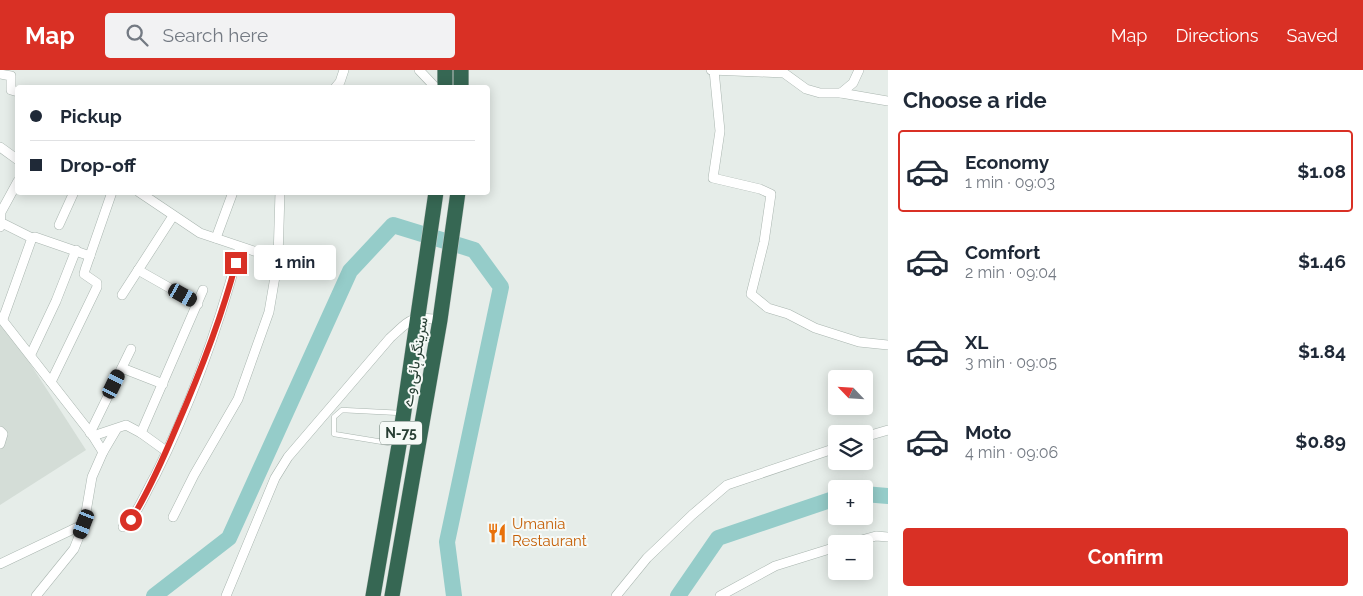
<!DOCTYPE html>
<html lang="en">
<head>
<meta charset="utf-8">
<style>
	:root { --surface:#fff; --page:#f2f2f3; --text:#1f2937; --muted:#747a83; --line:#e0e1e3; --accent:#d93025 }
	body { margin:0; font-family:Raleway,Vazirmatn,sans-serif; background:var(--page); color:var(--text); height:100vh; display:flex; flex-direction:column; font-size:19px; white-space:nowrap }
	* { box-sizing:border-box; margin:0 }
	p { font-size:16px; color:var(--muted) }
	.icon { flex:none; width:28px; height:28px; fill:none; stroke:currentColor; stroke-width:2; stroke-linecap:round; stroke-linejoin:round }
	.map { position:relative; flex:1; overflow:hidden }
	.panel { display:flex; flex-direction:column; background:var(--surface); width:475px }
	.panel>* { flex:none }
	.top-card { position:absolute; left:15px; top:15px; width:475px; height:110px; border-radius:5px; box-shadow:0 2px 12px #0003; display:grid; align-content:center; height:110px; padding:0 15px; background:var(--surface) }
	.needle { width:32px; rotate:295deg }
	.fabs { position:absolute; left:828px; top:300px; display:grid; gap:10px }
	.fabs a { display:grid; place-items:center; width:45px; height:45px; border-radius:5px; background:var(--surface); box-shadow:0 2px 12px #0003; font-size:25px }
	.end { position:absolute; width:22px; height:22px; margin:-11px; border:6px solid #d93025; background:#fff; box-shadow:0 0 0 2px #fff }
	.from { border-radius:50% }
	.bubble { position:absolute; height:35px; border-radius:5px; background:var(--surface); box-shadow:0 2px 12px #0003; font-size:16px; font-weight:700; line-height:35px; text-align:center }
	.car { position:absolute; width:15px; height:30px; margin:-15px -8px; border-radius:6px; box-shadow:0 0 4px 1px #0007; background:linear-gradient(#222 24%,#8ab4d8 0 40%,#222 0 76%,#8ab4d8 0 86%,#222 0) }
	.top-card b { display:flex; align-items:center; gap:18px; height:48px; font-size:19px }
	.top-card b+b { border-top:1px solid var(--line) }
	.top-card i { width:12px; height:12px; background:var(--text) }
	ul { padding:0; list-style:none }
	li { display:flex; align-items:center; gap:15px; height:82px; margin:0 10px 8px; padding:0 5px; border:2px solid transparent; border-radius:5px }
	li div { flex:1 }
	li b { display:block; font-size:19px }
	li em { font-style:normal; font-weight:700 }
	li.active { border-color:var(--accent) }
	li>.icon { width:45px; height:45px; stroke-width:1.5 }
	h2 { padding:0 15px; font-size:22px; line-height:60px }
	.cta { display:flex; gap:10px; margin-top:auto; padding:10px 15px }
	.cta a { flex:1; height:58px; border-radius:5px; background:var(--accent); color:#fff; font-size:20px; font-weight:700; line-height:58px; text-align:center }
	header { display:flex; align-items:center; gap:30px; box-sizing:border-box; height:70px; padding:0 25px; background:var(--accent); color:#fff }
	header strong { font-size:24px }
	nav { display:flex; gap:28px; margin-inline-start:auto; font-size:18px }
	.search { width:350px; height:45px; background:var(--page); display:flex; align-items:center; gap:12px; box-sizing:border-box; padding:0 18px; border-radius:5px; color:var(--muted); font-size:19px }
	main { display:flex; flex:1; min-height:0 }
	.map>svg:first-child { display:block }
	.built { fill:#d4ddd7 }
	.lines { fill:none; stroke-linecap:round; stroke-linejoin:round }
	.river { stroke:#95ccc9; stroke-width:16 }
	.lane-casing { stroke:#a9b5af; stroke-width:5.5 }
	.street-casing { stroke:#a9b5af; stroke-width:10 }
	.highway-casing { stroke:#c3c9c6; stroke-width:16 }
	.lane { stroke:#fff; stroke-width:4.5 }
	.street { stroke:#fff; stroke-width:9 }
	.highway { stroke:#366753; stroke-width:15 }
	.route { stroke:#d93025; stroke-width:6 }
	.labels { text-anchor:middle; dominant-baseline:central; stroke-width:4; stroke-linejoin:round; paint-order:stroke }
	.shield { fill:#f6faf7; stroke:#65766e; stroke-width:1 }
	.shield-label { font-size:14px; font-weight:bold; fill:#273e33 }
	.street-label { font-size:15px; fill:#273e33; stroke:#f6faf7 }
	.food-label { font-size:15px; fill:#c56008; stroke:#f6faf7; text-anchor:start }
</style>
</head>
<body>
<header>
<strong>Map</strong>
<div class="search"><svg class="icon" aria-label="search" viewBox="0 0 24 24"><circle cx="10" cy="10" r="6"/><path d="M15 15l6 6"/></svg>Search here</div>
<nav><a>Map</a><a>Directions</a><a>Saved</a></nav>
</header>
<main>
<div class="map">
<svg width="888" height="526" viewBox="0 0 888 526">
	<rect width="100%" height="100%" fill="#e6ede9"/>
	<polygon class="built" points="0,247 86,380 0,435"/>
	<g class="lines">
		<g class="river">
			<polyline points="864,424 888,426"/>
			<polyline points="154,526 229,468 350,201 393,155 474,180 501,217 447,472 454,526"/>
			<polyline points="678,526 718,468 836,428"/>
		</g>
		<defs>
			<polyline id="lane" points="395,374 334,364 334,347 342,340 401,343"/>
			<g id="street">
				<polyline points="419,0 436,18"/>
				<polyline points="711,0 784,3 806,19 820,23 841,23 888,31"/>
				<polyline points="714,0 720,61 713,108 760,119 771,124 764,172 751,224 768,238 788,244 815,258 859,272 888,275"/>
				<polyline points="0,4 11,6 11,20 18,22"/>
				<polyline points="335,18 340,12 344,0"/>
				<polyline points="841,23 853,13 859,0"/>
				<polyline points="0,77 18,90"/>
				<polyline points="139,122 200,163 278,189"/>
				<polyline points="2,153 32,168"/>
				<polyline points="59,155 74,122"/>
				<polyline points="0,157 1,142 18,111"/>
				<polyline points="216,168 233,122"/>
				<polyline points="138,200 198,234"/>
				<polyline points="122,225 173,146"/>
				<polyline points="0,247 93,366 126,355 141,363 166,381"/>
				<polyline points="3,249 32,168 35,167 90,186"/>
				<polyline points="31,284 56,231 76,180"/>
				<polyline points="122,298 163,314"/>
				<polyline points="51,312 97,217 97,213 84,204 85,200 112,122"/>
				<polyline points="0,361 3,364 0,374"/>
				<polyline points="90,363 131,279"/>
				<polyline points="141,363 203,220"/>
				<polyline points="864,367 888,360"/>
				<polyline points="103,382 116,360"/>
				<polyline points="173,447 194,405 238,329 269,242 278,189 280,122"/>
				<path d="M 123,457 C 138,444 145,423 155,406 C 192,332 219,256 240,177"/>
				<polyline points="847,474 876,466 888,467"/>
				<polyline points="0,494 84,454"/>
				<polyline points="36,526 74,479 84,454 92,407 103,382 93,366"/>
				<path d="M 226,526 L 275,408 L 288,387 L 390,268 C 411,249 411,245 440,250"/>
				<polyline points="616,526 647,488 692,445 727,415 836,378"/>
				<polyline points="720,526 775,496 836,477"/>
			</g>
			<g id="highway">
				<polyline points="445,18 445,0"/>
				<polyline points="461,18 461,0"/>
				<polyline points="373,526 399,375 436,122"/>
				<polyline points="392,526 440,250 458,122"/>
			</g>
		</defs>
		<use href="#lane" class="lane-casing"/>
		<use href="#street" class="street-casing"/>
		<use href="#highway" class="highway-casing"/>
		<use href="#lane" class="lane"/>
		<use href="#street" class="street"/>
		<use href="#highway" class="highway"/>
	</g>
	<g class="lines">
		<path class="route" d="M 131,450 C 149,421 163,389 176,358 C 200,303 221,250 236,193"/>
	</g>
	<defs>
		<symbol id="restaurant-bare" viewBox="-9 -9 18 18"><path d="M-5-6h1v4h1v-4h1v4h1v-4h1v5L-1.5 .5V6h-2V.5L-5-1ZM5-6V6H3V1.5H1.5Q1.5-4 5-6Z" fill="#e8710a" stroke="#f6faf7" stroke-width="2.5" paint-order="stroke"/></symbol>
	</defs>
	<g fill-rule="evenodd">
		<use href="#restaurant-bare" x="483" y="449" width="28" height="28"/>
	</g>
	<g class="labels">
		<rect class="shield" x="380" y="351.5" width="42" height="23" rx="4"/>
		<g class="shield-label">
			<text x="401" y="363">N-75</text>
		</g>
		<g class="street-label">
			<text transform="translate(415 292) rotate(-80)">سرینگر ہائی وے</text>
		</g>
		<g class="food-label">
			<text x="512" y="454">Umania<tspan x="512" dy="17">Restaurant</tspan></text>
		</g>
	</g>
</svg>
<div class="fabs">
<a><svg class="needle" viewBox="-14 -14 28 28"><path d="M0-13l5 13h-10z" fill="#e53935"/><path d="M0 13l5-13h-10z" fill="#747a83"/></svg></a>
<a><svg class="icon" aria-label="layers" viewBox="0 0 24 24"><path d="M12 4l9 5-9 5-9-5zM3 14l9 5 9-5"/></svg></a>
<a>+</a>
<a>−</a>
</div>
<i class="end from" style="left:131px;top:450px"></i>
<i class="end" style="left:236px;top:193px"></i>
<div class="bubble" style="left:254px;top:175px;width:82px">1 min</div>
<i class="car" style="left:183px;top:225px;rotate:119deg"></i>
<i class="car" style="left:114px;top:314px;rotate:26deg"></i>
<i class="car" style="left:84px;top:454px;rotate:201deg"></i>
<div class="top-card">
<b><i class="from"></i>Pickup</b>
<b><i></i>Drop-off</b>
</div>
</div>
<section class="panel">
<h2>Choose a ride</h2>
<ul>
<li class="active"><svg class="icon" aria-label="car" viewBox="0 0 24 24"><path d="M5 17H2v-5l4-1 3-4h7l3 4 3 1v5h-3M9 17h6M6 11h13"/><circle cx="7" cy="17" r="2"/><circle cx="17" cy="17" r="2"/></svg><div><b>Economy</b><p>1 min · 09:03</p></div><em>$1.08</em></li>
<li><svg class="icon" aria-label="car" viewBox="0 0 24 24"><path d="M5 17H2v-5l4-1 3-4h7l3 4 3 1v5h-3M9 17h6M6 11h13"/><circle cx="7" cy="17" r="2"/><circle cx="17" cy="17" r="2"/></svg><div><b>Comfort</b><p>2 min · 09:04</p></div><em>$1.46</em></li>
<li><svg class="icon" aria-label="car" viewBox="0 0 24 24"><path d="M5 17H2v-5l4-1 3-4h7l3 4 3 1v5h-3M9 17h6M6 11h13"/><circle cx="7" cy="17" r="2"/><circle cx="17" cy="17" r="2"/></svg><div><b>XL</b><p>3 min · 09:05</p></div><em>$1.84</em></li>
<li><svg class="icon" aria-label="car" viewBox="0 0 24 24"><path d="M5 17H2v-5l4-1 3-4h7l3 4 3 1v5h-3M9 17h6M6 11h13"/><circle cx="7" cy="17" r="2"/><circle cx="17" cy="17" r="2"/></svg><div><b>Moto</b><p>4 min · 09:06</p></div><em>$0.89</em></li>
</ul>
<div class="cta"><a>Confirm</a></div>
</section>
</main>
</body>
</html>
